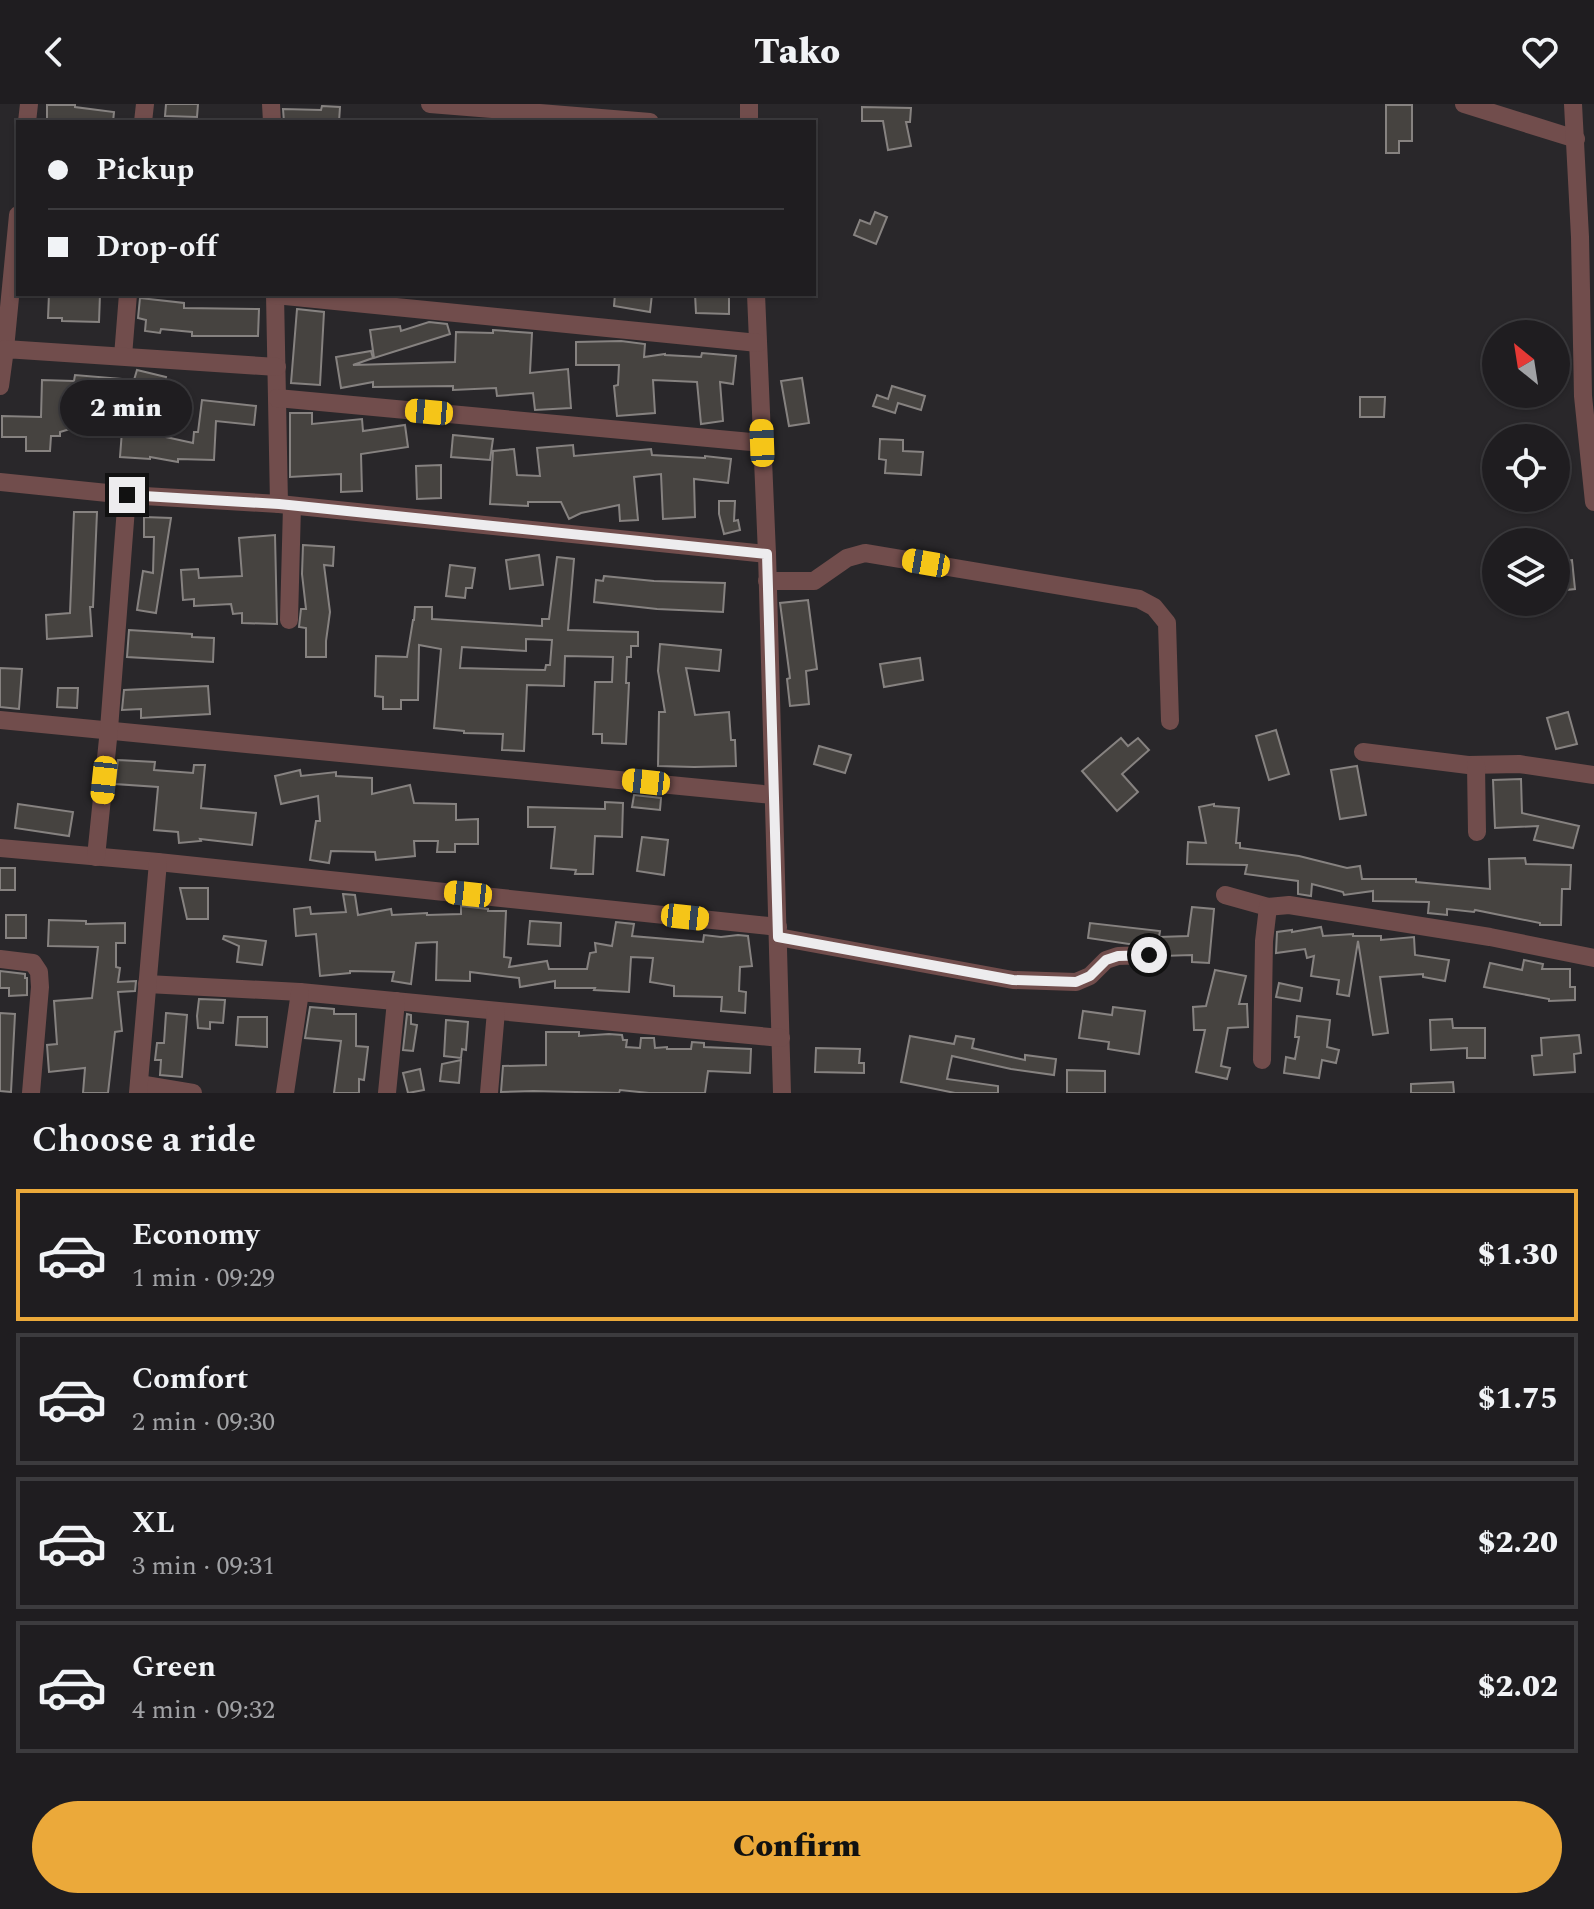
<!DOCTYPE html>
<html lang="en">
<head>
<meta charset="utf-8">
<style>
	:root { --surface:#1f1d20; --page:#2c2a2d; --text:#f1f3f6; --muted:#a1a2a5; --line:#3c3b3e; --accent:#eba93a }
	body { margin:0; font-family:Spectral,serif; background:var(--page); color:var(--text); height:100vh; display:flex; flex-direction:column; font-size:30px; white-space:nowrap }
	* { box-sizing:border-box; margin:0 }
	p { font-size:26px; color:var(--muted) }
	.icon { flex:none; width:44px; height:44px; fill:none; stroke:currentColor; stroke-width:2; stroke-linecap:round; stroke-linejoin:round }
	.map { position:relative; height:989px; overflow:hidden }
	.panel { display:flex; flex-direction:column; background:var(--surface); flex:1 }
	.panel>* { flex:none }
	.hud { position:absolute; left:16px; top:16px; width:800px; height:176px; border-radius:0px; box-shadow:0 2px 6px #0004,0 0 0 2px var(--line); display:grid; align-content:center; height:176px; padding:0 32px; background:var(--surface) }
	.needle { width:52px; rotate:330deg }
	.tools { position:absolute; left:1482px; top:216px; display:grid; gap:16px }
	.tools a { display:grid; place-items:center; width:88px; height:88px; border-radius:50%; background:var(--surface); box-shadow:0 2px 6px #0004,0 0 0 2px var(--line); font-size:40px }
	.end { position:absolute; width:36px; height:36px; margin:-18px; border:10px solid #edecee; background:#111; box-shadow:0 0 0 4px #111 }
	.from { border-radius:50% }
	.bubble { position:absolute; height:56px; border-radius:28px; background:var(--surface); box-shadow:0 2px 6px #0004,0 0 0 2px var(--line); font-size:26px; font-weight:800; line-height:56px; text-align:center }
	.car { position:absolute; width:24px; height:48px; margin:-24px -12px; border-radius:10px; box-shadow:0 0 6px 2px #0007; background:linear-gradient(#f5c518 24%,#345 0 40%,#f5c518 0 76%,#345 0 86%,#f5c518 0) }
	.hud b { display:flex; align-items:center; gap:28px; height:76px; font-size:30px }
	.hud b+b { border-top:2px solid var(--line) }
	.hud i { width:20px; height:20px; background:var(--text) }
	ul { padding:0; list-style:none }
	li { display:flex; align-items:center; gap:24px; height:132px; margin:0 16px 12px; padding:0 16px; border:4px solid var(--line); border-radius:0px }
	li div { flex:1 }
	li b { display:block; font-size:30px }
	li em { font-style:normal; font-weight:800 }
	li.active { border-color:var(--accent) }
	li>.icon { width:72px; height:72px; stroke-width:1.5 }
	h2 { padding:0 32px; font-size:36px; line-height:96px }
	.primary-button { display:flex; gap:16px; margin-top:auto; padding:16px 32px }
	.primary-button a { flex:1; height:92px; border-radius:48px; background:var(--accent); color:#111; font-size:32px; font-weight:800; line-height:92px; text-align:center }
	header { display:flex; justify-content:space-between; align-items:center; height:104px; padding:0 32px; background:var(--surface); font-size:36px; font-weight:800 }
	.map>svg:first-child { display:block }
	.building { fill:#464340; stroke:#868280; stroke-width:2; fill-rule:evenodd }
	.lines { fill:none; stroke-linecap:round; stroke-linejoin:round }
	.minor { stroke:#714d4c; stroke-width:18 }
	.route { stroke:#edecee; stroke-width:10 }
</style>
</head>
<body>
<header><svg class="icon" aria-label="back" viewBox="0 0 24 24"><path d="M15 5l-7 7 7 7"/></svg>Tako<svg class="icon" aria-label="heart" viewBox="0 0 24 24"><path d="M12 20l-8-8c-3-5 5-10 8-4 3-6 11-1 8 4z"/></svg></header>
<div class="map">
<svg width="1594" height="989" viewBox="0 0 1594 989">
	<rect width="100%" height="100%" fill="#29272a"/>
	<g class="building">
		<polygon points="166,0 198,0 197,13 165,12"/>
		<polygon points="47,1 75,1 75,3 114,8 113,18 47,18"/>
		<polygon points="1386,1 1412,1 1412,37 1399,37 1399,49 1386,49"/>
		<polygon points="322,2 340,3 339,18 284,18 283,5 321,6"/>
		<polygon points="862,3 911,4 910,18 906,18 911,42 888,46 883,17 862,17"/>
		<polygon points="875,108 887,113 876,140 854,131 860,116 870,120"/>
		<polygon points="49,190 100,190 99,218 62,217 62,214 48,214"/>
		<polygon points="615,190 652,190 650,208 614,202"/>
		<polygon points="695,190 729,190 729,210 696,209"/>
		<polygon points="140,194 184,199 184,204 259,205 258,232 192,232 192,228 161,225 160,229 145,227 146,216 138,214"/>
		<polygon points="297,205 324,208 320,281 291,279"/>
		<polygon points="429,218 447,220 450,230 374,254 370,226 400,222 401,227"/>
		<polygon points="493,226 532,229 530,269 568,265 571,304 535,306 533,289 497,292 496,284 453,286 453,282 373,283 373,278 341,284 336,253 371,247 373,254 353,261 455,258 456,228 493,229"/>
		<polygon points="621,237 645,240 644,253 665,250 665,251 701,253 702,249 736,252 733,280 720,278 723,317 701,320 697,278 653,276 655,309 617,312 614,282 618,281 619,261 576,261 576,238"/>
		<polygon points="137,266 166,273 152,330 193,339 194,328 198,328 202,296 256,302 254,321 216,317 214,356 178,355 178,358 150,353 150,355 120,353 122,327 128,306 77,301 83,321 60,328 60,332 51,332 50,347 26,347 26,333 2,333 2,312 41,313 42,276 74,277 75,271 134,276"/>
		<polygon points="802,274 809,319 789,322 781,277"/>
		<polygon points="892,282 925,292 921,306 898,299 895,309 873,302 877,291 888,295"/>
		<polygon points="1360,293 1385,293 1384,313 1360,313"/>
		<polygon points="290,309 312,309 312,320 362,315 363,327 405,321 408,343 361,350 362,387 341,388 341,370 290,373"/>
		<polygon points="453,331 493,335 490,356 451,353"/>
		<polygon points="880,335 903,336 903,347 923,348 921,371 885,369 886,356 879,355"/>
		<polygon points="573,341 574,352 651,345 652,351 705,354 705,352 731,355 728,379 694,375 695,413 663,415 661,370 634,373 638,416 620,417 619,401 581,409 569,415 561,398 528,398 528,402 490,400 493,347 514,345 517,371 540,372 537,344"/>
		<polygon points="441,361 441,394 417,395 416,362"/>
		<polygon points="719,397 735,397 734,417 738,416 740,426 724,430 719,410"/>
		<polygon points="74,408 97,408 93,503 90,503 92,532 47,535 46,511 70,509"/>
		<polygon points="144,413 171,414 156,509 137,506 143,467 153,469 154,433 144,433"/>
		<polygon points="275,431 277,520 242,519 242,509 233,510 231,500 194,502 194,495 183,496 181,466 198,465 199,474 242,472 239,434"/>
		<polygon points="303,441 334,443 333,462 324,461 330,508 326,537 326,553 306,553 306,524 299,523 301,505 306,505 302,470"/>
		<polygon points="539,451 543,481 510,485 506,456"/>
		<path d="M 557,453 L 574,455 L 568,526 L 638,528 L 638,542 L 631,542 L 631,553 L 627,553 L 626,579 L 629,579 L 626,640 L 602,639 L 602,630 L 593,630 L 595,578 L 612,578 L 613,553 L 565,552 L 564,582 L 527,581 L 524,647 L 502,646 L 503,630 L 464,629 L 464,627 L 434,624 L 441,545 L 419,541 L 418,596 L 401,596 L 401,605 L 383,605 L 383,593 L 375,592 L 376,552 L 407,553 L 413,516 L 414,516 L 415,503 L 432,503 L 432,515 L 542,522 L 542,515 L 549,515 ZM 526,535 L 552,536 L 550,561 L 546,561 L 545,566 L 460,564 L 462,543 L 526,547 Z"/>
		<polygon points="1572,456 1575,485 1557,487 1556,458"/>
		<polygon points="450,461 475,464 472,484 466,484 465,494 446,492"/>
		<polygon points="604,472 654,477 725,479 723,508 657,505 594,498 596,476 603,477"/>
		<polygon points="808,496 817,565 806,567 809,600 790,602 787,575 790,574 780,499"/>
		<polygon points="129,526 192,530 192,533 214,534 213,558 127,553"/>
		<polygon points="660,540 721,546 719,567 686,564 695,611 729,608 731,636 735,636 736,662 694,663 658,662 659,608 665,608 658,567"/>
		<polygon points="920,554 923,576 884,583 880,560"/>
		<polygon points="0,564 22,565 19,605 0,603"/>
		<polygon points="208,582 210,610 141,614 141,605 122,606 124,586"/>
		<polygon points="58,584 78,584 77,604 57,603"/>
		<polygon points="1568,608 1577,640 1556,645 1547,614"/>
		<polygon points="1276,626 1289,670 1269,676 1256,632"/>
		<polygon points="1121,634 1128,642 1138,634 1149,646 1122,670 1138,688 1117,707 1082,667"/>
		<polygon points="819,642 851,651 845,669 814,660"/>
		<polygon points="118,656 155,658 154,666 193,669 194,661 205,661 201,704 256,709 252,741 200,735 201,737 179,739 178,728 154,726 158,683 115,680"/>
		<polygon points="1357,662 1366,711 1340,715 1331,666"/>
		<polygon points="300,666 301,672 336,668 336,672 372,674 372,690 410,681 414,699 456,700 456,716 478,715 478,740 455,740 455,748 437,748 438,737 414,737 415,752 376,756 375,748 331,747 329,759 310,756 316,717 320,717 318,692 281,700 275,672"/>
		<polygon points="1521,675 1522,709 1579,722 1573,744 1534,736 1538,722 1495,724 1493,676"/>
		<polygon points="634,691 661,694 660,706 632,703"/>
		<polygon points="605,698 623,699 622,733 595,732 593,770 575,770 576,766 551,764 555,723 528,723 528,703 605,705"/>
		<polygon points="18,700 73,708 69,732 15,724"/>
		<polygon points="1214,700 1214,702 1239,704 1236,739 1240,739 1240,744 1299,752 1347,764 1360,762 1362,775 1416,775 1416,778 1490,785 1489,755 1525,754 1526,760 1571,761 1570,785 1562,785 1561,821 1540,821 1540,819 1475,806 1474,808 1447,805 1447,811 1428,809 1429,798 1373,797 1373,787 1344,791 1343,788 1312,780 1311,792 1298,790 1298,777 1245,770 1247,761 1187,760 1188,738 1206,739 1199,703"/>
		<polygon points="642,733 668,736 664,771 637,767"/>
		<rect x="0" y="764" width="15" height="22"/>
		<polygon points="180,784 208,784 208,815 187,815"/>
		<polygon points="343,790 355,791 358,811 391,805 392,811 427,809 427,811 461,810 461,802 488,805 488,807 506,807 504,853 511,854 509,863 547,857 549,865 587,865 590,849 596,848 595,839 612,842 616,818 634,820 632,832 703,838 704,831 721,833 738,831 748,832 752,862 740,863 739,887 746,888 745,909 721,907 722,893 674,892 674,882 650,878 653,854 631,853 629,888 594,886 595,884 555,884 555,877 520,883 519,874 470,868 470,877 436,876 437,838 416,839 411,880 392,877 394,868 350,867 350,869 320,872 316,830 296,832 294,805 310,803 311,810 346,808"/>
		<polygon points="1192,803 1214,805 1209,859 1192,858 1192,851 1162,852 1163,844 1149,839 1129,840 1088,834 1090,819 1160,827 1159,833 1188,832"/>
		<rect x="6" y="811" width="20" height="23"/>
		<polygon points="49,816 86,817 86,820 125,819 125,839 116,839 116,863 120,864 118,878 136,877 135,887 118,888 122,927 115,928 108,989 83,989 85,964 49,968 47,941 57,940 54,897 92,894 98,843 48,842"/>
		<polygon points="530,817 561,819 560,842 528,840"/>
		<polygon points="1321,823 1323,832 1353,830 1353,832 1381,832 1381,836 1414,833 1415,851 1449,856 1445,877 1423,873 1423,870 1380,873 1388,929 1373,931 1358,837 1349,892 1337,890 1339,876 1311,872 1314,852 1307,854 1305,845 1276,849 1277,828 1292,826 1292,828"/>
		<polygon points="224,832 266,837 262,861 237,858 239,842 223,835"/>
		<polygon points="1524,856 1543,860 1542,865 1570,865 1570,883 1575,883 1575,896 1549,897 1549,895 1484,883 1490,859 1522,866"/>
		<polygon points="1215,866 1246,872 1239,900 1247,900 1248,923 1228,924 1221,962 1230,964 1227,975 1196,968 1205,926 1194,926 1193,903 1206,902"/>
		<polygon points="0,867 25,870 25,874 27,874 27,891 9,892 9,884 0,884"/>
		<polygon points="1279,879 1302,884 1300,897 1276,893"/>
		<polygon points="199,895 225,896 223,919 210,918 210,925 198,924 197,912"/>
		<polygon points="310,903 334,905 334,910 356,910 356,942 368,943 364,976 359,975 359,989 334,989 341,937 305,934"/>
		<polygon points="1113,903 1145,907 1139,950 1108,945 1109,938 1079,934 1083,907 1112,911"/>
		<polygon points="0,909 15,910 11,988 0,987"/>
		<polygon points="166,909 187,911 182,973 160,971 161,956 155,956 157,939 164,939"/>
		<polygon points="407,910 411,911 411,920 417,921 413,947 403,946"/>
		<polygon points="1297,912 1330,916 1327,943 1339,946 1336,959 1322,956 1319,974 1284,969 1286,953 1295,955 1299,933 1295,933"/>
		<polygon points="238,913 267,913 267,943 236,941"/>
		<polygon points="1452,915 1453,924 1485,924 1485,954 1467,954 1467,944 1431,946 1430,916"/>
		<polygon points="446,916 468,918 466,946 462,945 461,954 444,952"/>
		<polygon points="546,928 579,928 579,932 609,930 622,931 623,936 627,936 626,943 640,944 641,934 654,934 655,944 667,943 667,945 691,945 692,938 704,939 704,943 751,945 750,969 708,967 705,989 649,989 620,986 619,989 533,987 501,988 503,962 546,961"/>
		<polygon points="1579,931 1581,949 1574,950 1575,968 1534,971 1532,952 1542,951 1541,934"/>
		<polygon points="910,932 954,940 956,932 974,935 972,944 1025,956 1025,951 1056,955 1054,971 1011,965 952,952 947,975 998,982 998,989 955,989 901,978"/>
		<polygon points="816,944 860,945 859,959 864,959 864,969 815,968"/>
		<polygon points="461,956 459,979 440,977 442,960"/>
		<polygon points="420,965 424,986 408,989 403,969"/>
		<polygon points="1067,966 1105,967 1105,989 1067,989"/>
		<polygon points="1453,978 1454,989 1411,989 1411,980"/>
	</g>
	<g class="lines">
		<g class="minor">
			<polyline points="271,0 272,18"/>
			<polyline points="430,0 650,18"/>
			<polyline points="749,0 749,18"/>
			<polyline points="1464,0 1576,35"/>
			<polyline points="1573,0 1580,133 1583,292 1594,398"/>
			<polyline points="27,18 29,0"/>
			<polyline points="143,18 145,0"/>
			<polyline points="275,190 279,400"/>
			<polyline points="756,190 767,450 782,989"/>
			<polyline points="275,191 758,239"/>
			<polyline points="0,244 5,245 18,111"/>
			<polyline points="123,252 128,190"/>
			<polyline points="0,282 5,245 277,263"/>
			<polyline points="277,294 762,339"/>
			<polyline points="0,378 127,391 279,400 767,450"/>
			<polyline points="767,477 814,477 847,454 865,449 1139,495 1154,503 1167,519 1170,617"/>
			<polyline points="289,516 292,402"/>
			<polyline points="0,616 773,691"/>
			<polyline points="1363,648 1468,661 1519,660 1594,671"/>
			<polyline points="1476,661 1477,728"/>
			<polyline points="0,744 158,758 778,823"/>
			<polyline points="96,753 109,625 127,391"/>
			<polyline points="1225,791 1268,803"/>
			<polyline points="778,833 1013,876 1076,878 1090,872 1106,856 1118,852 1149,851"/>
			<polyline points="0,855 33,859 39,868 40,883 31,989"/>
			<polyline points="147,880 300,888 781,934"/>
			<polyline points="1262,956 1264,837 1268,803 1289,801 1490,833 1594,854"/>
			<polyline points="139,980 193,989"/>
			<polyline points="138,989 158,758"/>
			<polyline points="285,989 300,888"/>
			<polyline points="387,989 396,897"/>
			<polyline points="489,989 496,907"/>
		</g>
	</g>
	<g class="lines">
		<polyline class="route" points="127,391 279,400 767,450 778,833 1013,876 1076,878 1090,872 1106,856 1118,852 1149,851"/>
	</g>
</svg>
<div class="tools">
<a><svg class="needle" viewBox="-14 -14 28 28"><path d="M0-13l5 13h-10z" fill="#e53935"/><path d="M0 13l5-13h-10z" fill="#a1a2a5"/></svg></a>
<a><svg class="icon" aria-label="locate" viewBox="0 0 24 24"><circle cx="12" cy="12" r="6"/><path d="M12 2v4M12 18v4M2 12h4M18 12h4"/></svg></a>
<a><svg class="icon" aria-label="layers" viewBox="0 0 24 24"><path d="M12 4l9 5-9 5-9-5zM3 14l9 5 9-5"/></svg></a>
</div>
<i class="end from" style="left:1149px;top:851px"></i>
<i class="end" style="left:127px;top:391px"></i>
<div class="bubble" style="left:60px;top:276px;width:132px">2 min</div>
<i class="car" style="left:429px;top:308px;rotate:275deg"></i>
<i class="car" style="left:762px;top:339px;rotate:358deg"></i>
<i class="car" style="left:926px;top:459px;rotate:280deg"></i>
<i class="car" style="left:104px;top:676px;rotate:186deg"></i>
<i class="car" style="left:646px;top:678px;rotate:276deg"></i>
<i class="car" style="left:468px;top:790px;rotate:276deg"></i>
<i class="car" style="left:685px;top:813px;rotate:96deg"></i>
<div class="hud">
<b><i class="from"></i>Pickup</b>
<b><i></i>Drop-off</b>
</div>
</div>
<section class="panel">
<h2>Choose a ride</h2>
<ul>
<li class="active"><svg class="icon" aria-label="car" viewBox="0 0 24 24"><path d="M5 17H2v-5l4-1 3-4h7l3 4 3 1v5h-3M9 17h6M6 11h13"/><circle cx="7" cy="17" r="2"/><circle cx="17" cy="17" r="2"/></svg><div><b>Economy</b><p>1 min · 09:29</p></div><em>$1.30</em></li>
<li><svg class="icon" aria-label="car" viewBox="0 0 24 24"><path d="M5 17H2v-5l4-1 3-4h7l3 4 3 1v5h-3M9 17h6M6 11h13"/><circle cx="7" cy="17" r="2"/><circle cx="17" cy="17" r="2"/></svg><div><b>Comfort</b><p>2 min · 09:30</p></div><em>$1.75</em></li>
<li><svg class="icon" aria-label="car" viewBox="0 0 24 24"><path d="M5 17H2v-5l4-1 3-4h7l3 4 3 1v5h-3M9 17h6M6 11h13"/><circle cx="7" cy="17" r="2"/><circle cx="17" cy="17" r="2"/></svg><div><b>XL</b><p>3 min · 09:31</p></div><em>$2.20</em></li>
<li><svg class="icon" aria-label="car" viewBox="0 0 24 24"><path d="M5 17H2v-5l4-1 3-4h7l3 4 3 1v5h-3M9 17h6M6 11h13"/><circle cx="7" cy="17" r="2"/><circle cx="17" cy="17" r="2"/></svg><div><b>Green</b><p>4 min · 09:32</p></div><em>$2.02</em></li>
</ul>
<div class="primary-button"><a>Confirm</a></div>
</section>
</body>
</html>
